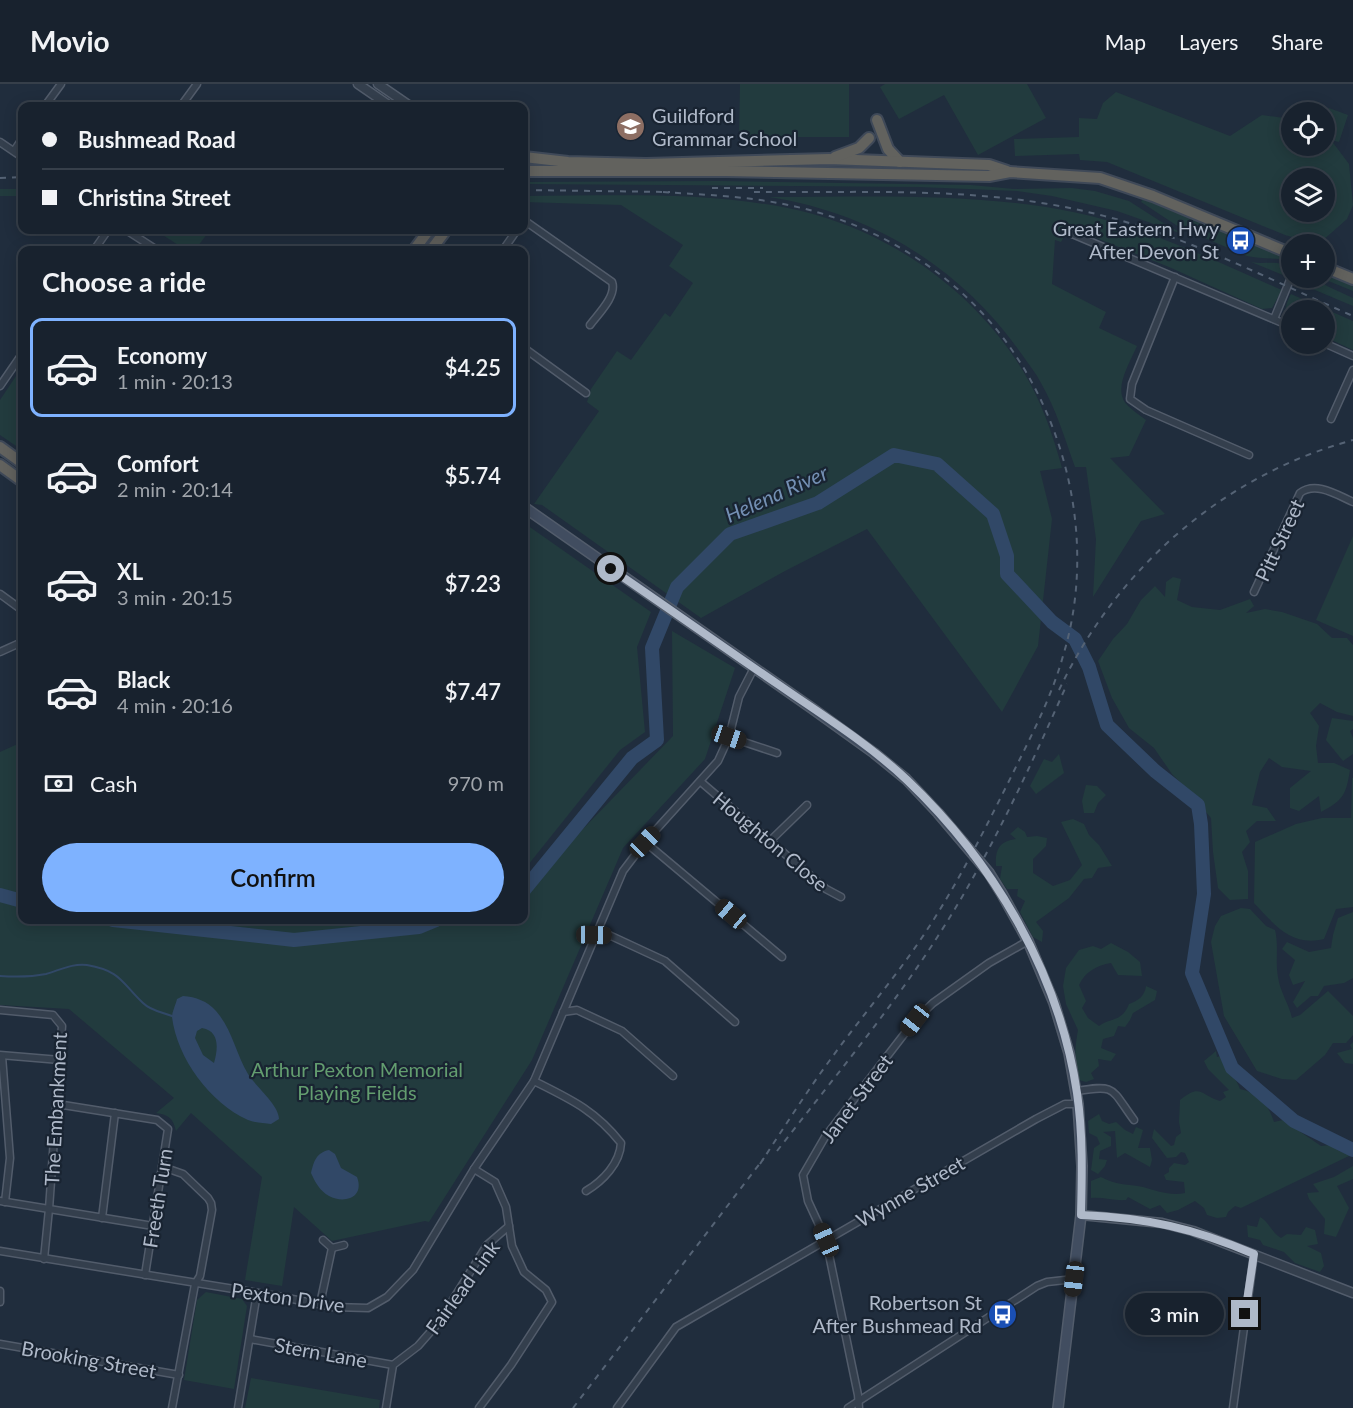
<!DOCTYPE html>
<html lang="en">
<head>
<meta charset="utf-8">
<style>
	:root { --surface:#18222e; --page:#252f3a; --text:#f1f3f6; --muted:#9fa4aa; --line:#363f4a; --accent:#7eb2ff }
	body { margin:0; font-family:Lato,sans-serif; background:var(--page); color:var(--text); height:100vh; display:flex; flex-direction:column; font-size:22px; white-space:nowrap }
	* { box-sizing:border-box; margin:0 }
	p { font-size:20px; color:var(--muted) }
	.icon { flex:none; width:33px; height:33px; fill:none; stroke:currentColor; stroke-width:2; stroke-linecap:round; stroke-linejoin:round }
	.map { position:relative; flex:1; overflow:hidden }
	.panel { position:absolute; left:18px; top:162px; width:510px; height:678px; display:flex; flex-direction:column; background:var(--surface); border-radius:12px; box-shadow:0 3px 15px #0003,0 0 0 2px var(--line) }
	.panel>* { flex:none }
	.banner { position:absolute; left:18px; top:18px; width:510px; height:132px; border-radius:12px; box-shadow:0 3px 15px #0003,0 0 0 2px var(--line); display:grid; align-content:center; height:132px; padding:0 24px; background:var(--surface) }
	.tools { position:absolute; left:1281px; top:18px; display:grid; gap:12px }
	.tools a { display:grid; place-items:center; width:54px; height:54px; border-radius:50%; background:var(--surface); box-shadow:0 3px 15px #0003,0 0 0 2px var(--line); font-size:30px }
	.end { position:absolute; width:27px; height:27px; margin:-14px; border:8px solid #afb9c9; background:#111; box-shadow:0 0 0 3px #111 }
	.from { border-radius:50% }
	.bubble { position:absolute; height:42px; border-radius:21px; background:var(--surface); box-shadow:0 3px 15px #0003,0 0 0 2px var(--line); font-size:20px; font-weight:600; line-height:42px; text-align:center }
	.car { position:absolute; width:18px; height:36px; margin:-18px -9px; border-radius:8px; box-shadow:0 0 4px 2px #0007; background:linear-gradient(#222 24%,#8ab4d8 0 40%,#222 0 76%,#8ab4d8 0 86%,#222 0) }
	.banner b { display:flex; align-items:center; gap:21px; height:57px; font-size:22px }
	.banner b+b { border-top:2px solid var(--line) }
	.banner i { width:15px; height:15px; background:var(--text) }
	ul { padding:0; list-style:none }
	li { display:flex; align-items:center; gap:18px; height:99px; margin:0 12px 9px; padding:0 12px; border:3px solid transparent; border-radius:12px }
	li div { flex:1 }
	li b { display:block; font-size:22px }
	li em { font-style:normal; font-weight:600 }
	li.on { border-color:var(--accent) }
	li>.icon { width:54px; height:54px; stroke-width:1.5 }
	h2 { padding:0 24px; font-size:27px; line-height:72px }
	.pay { display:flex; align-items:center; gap:15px; height:66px; padding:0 24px; font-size:22px }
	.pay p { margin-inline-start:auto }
	.button { display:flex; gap:12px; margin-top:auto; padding:12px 24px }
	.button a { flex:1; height:69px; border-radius:36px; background:var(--accent); color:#111; font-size:24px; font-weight:600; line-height:69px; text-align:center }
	header { display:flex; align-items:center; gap:36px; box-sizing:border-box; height:84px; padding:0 30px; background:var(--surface); border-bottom:2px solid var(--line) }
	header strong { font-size:28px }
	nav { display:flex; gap:33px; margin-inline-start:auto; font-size:21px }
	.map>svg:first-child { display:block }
	.green { fill:#223b3e; fill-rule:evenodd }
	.water { fill:#314867; fill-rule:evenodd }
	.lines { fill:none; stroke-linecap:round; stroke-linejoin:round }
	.stream { stroke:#314867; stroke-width:2 }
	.river { stroke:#314867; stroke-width:14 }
	.minor-casing { stroke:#525c6b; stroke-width:9 }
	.tertiary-casing { stroke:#525c6b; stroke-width:11 }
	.secondary-casing { stroke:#525c6b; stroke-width:12 }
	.trunk-casing { stroke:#3f4958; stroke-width:14 }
	.minor { stroke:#343f4d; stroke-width:6 }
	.tertiary { stroke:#343f4d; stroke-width:8 }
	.secondary { stroke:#414d60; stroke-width:9 }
	.trunk { stroke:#62625e; stroke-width:10 }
	.rail { stroke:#556375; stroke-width:2; stroke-dasharray:6 6; stroke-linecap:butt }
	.route { stroke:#afb9c9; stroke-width:8 }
	.labels { text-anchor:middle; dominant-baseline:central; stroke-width:4.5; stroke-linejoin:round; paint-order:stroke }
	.poi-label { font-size:20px; fill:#afb9c9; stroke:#192432; text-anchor:end }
	.street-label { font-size:20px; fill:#afb9c9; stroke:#192432 }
	.park-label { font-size:20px; fill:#639d6f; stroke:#192432 }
	.water-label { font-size:21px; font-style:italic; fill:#7490b4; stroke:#192432 }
</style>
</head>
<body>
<header>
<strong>Movio</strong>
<nav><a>Map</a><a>Layers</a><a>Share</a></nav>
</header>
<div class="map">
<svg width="1353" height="1324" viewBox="0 0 1353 1324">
	<rect width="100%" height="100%" fill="#202d3d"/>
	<g class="green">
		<polygon points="740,0 849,0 849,53 739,53"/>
		<polygon points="885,0 1027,0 1046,34 978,71 944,11 899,35 880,3"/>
		<path d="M 1116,8 L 1230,52 L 1262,31 L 1291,35 L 1292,62 L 1324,62 L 1325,38 L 1329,24 L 1348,31 L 1339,58 L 1331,56 L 1349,80 L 1353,121 L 1347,135 L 1322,157 L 1309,158 L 1285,151 L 1107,78 L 1080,76 L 1079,70 L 1015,72 L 1014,55 L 1079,53 L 1079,34 L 1097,35 L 1103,19 ZM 1292,94 L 1324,94 L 1324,128 L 1292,128 Z"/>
		<polygon points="718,97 971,101 1014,105 1072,104 1095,107 1129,117 1160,137 1185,151 1117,127 1052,112 1017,107 919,103 524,100 524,98"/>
		<rect x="0" y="105" width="22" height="7"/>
		<path d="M 524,112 C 617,112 723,106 813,130 C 899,154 977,211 1023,287 C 1041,316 1053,351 1062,384 L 1040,387 L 1052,435 L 1038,562 L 1002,628 L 867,445 L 785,487 L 701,534 L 542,421 L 534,420 L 599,327 L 587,318 L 591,305 L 617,267 L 631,276 L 665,229 L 670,233 L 693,199 L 669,182 L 683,161 L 621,121 L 524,118 Z"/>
		<path d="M 769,113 C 870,113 974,108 1073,128 C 1146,143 1215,177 1282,206 L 1272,224 L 1262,225 L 1169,183 L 1069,143 L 1061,158 L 1055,156 L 1052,200 L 1106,228 L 1099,244 L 1137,262 C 1131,276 1118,297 1122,312 C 1124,322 1139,330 1146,336 L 1129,372 L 1110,374 L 1165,430 L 1141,437 L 1093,513 L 1096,455 L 1086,383 L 1075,383 C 1065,355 1056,325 1041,299 C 1036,289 1029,281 1023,272 C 963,185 873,129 769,113 Z"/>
		<path d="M 1143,115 L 1280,171 L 1289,176 C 1275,174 1259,175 1247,172 L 1179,143 L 1141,118 Z"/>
		<polygon points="155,146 210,146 195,166 186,166"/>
		<path d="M 1251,178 C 1265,181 1279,175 1291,184 L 1288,193 Z"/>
		<polygon points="1325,190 1353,201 1353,207 1321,194 1324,194"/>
		<polygon points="1298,194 1315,194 1327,202 1353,214 1353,222 1296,198"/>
		<path d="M 1291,210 L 1353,237 L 1353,266 L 1325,253 L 1324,226 L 1292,226 L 1291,238 C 1282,230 1286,220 1291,210 Z"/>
		<polygon points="22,283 22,366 0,351 0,316"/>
		<polygon points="524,439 651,528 637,563 645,648 620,666 524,786"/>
		<polygon points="1353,452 1353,552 1316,536"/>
		<path d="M 1173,493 L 1181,495 L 1177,516 L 1192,523 L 1220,526 L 1250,515 L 1254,522 L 1246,529 L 1265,525 L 1282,528 L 1317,540 L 1332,554 L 1347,554 L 1353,561 L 1353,632 L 1337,628 L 1320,619 L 1310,629 L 1319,642 L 1316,662 L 1318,679 L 1334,679 L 1350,686 C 1346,710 1344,716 1321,728 L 1319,712 L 1299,727 L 1290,724 L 1290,704 L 1311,687 L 1282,683 L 1269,674 L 1260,688 L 1252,721 L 1267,724 L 1276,737 L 1257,737 L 1246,747 L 1250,758 L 1242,768 L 1248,787 L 1248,815 L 1230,816 L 1218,804 L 1213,768 L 1211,734 L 1184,702 L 1172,690 L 1154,664 L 1129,644 L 1112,614 L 1098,577 L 1113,555 L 1127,540 L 1141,516 L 1155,502 L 1165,513 L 1166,498 Z"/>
		<path d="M 672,547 L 735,584 L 705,675 L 623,764 L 532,976 L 429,1138 L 425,1137 L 332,1157 L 294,1123 L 282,1202 L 245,1196 L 262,1093 L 191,1029 L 176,1047 C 173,1034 169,1031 156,1029 L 174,1014 L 69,925 L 0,921 L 0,668 L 22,658 L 22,836 L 524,836 L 524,806 L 673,652 Z"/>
		<polygon points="1332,634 1353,637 1353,645 1350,647 1353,654 1353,670 1343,677 1326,656"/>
		<polygon points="1059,670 1064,689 1036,710 1030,702 1044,675 1052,678"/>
		<path d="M 1352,694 L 1353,694 L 1353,823 L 1336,825 L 1324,855 C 1291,863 1274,840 1254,819 L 1255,758 L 1296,740 L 1322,734 L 1351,734 Z"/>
		<polygon points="1086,701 1097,702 1106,711 1098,719 1094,729 1084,729 1082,717"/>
		<path d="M 1073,735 L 1084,740 L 1089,751 L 1099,761 L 1112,782 L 1098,784 L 1092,794 L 1084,795 L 1069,814 L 1036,838 L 1043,847 L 1042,858 L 1033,853 L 1020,828 L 1025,817 L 1017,812 L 1018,805 L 1007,805 L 1000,795 L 1002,782 L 996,782 C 995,766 999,757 1016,755 L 1010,750 L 1018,743 L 1025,748 L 1027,753 L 1037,752 L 1047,754 L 1046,762 L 1033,775 L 1033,789 L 1053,802 L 1070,796 L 1082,781 L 1061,738 Z"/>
		<path d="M 1241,824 L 1250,825 L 1266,842 L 1275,846 C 1279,862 1275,877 1278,893 C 1280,908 1289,920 1292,934 L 1300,931 L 1328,907 L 1353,932 L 1353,951 L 1346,959 L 1333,959 L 1325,971 L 1296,996 L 1282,995 L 1257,987 L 1224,932 L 1211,858 L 1215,842 L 1221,832 Z"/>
		<polygon points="1353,828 1353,894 1344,899 1324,902 1318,912 1311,912 1297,924 1293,918 1305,897 1293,901 1289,891 1295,876 1282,865 1287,858 1309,868 1331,864 1333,851 1338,834"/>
		<path d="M 1111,859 L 1128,868 L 1140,878 L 1142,892 L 1118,891 L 1111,879 C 1097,881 1085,888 1079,901 L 1086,917 L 1082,924 L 1088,934 L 1099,942 C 1112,933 1122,938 1129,920 C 1138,917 1145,912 1146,902 L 1157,907 L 1155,916 L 1133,929 L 1130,936 L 1125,943 L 1118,942 L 1114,952 L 1103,955 L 1101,964 L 1116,970 L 1111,977 L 1098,975 L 1099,982 L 1091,989 L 1094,995 L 1086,998 L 1079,996 C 1075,973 1074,969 1078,946 L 1066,920 L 1063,902 L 1066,884 L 1079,866 L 1093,862 L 1101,865 Z"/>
		<polygon points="1353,958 1353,980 1345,979 1337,969 1352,965 1350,961"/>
		<path d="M 1216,967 L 1217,973 L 1221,972 C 1226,984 1236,993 1240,1005 C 1258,1009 1269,1021 1274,1038 L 1283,1036 L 1321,1062 L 1331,1061 L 1339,1067 L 1351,1071 L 1241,1124 L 1235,1122 L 1228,1128 L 1226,1133 L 1217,1134 L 1207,1131 L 1204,1124 L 1195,1117 L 1178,1126 L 1167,1129 L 1160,1121 L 1150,1125 L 1128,1113 L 1126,1116 C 1114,1117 1104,1113 1091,1114 L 1091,1097 L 1101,1093 C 1115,1101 1128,1100 1143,1103 C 1157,1107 1170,1112 1185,1109 L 1184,1098 L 1166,1096 L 1164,1091 L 1169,1088 L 1169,1084 L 1174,1079 L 1185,1081 L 1189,1078 L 1185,1069 L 1181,1068 L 1176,1073 L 1167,1074 L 1152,1054 L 1154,1045 L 1171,1062 L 1174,1061 L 1176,1053 L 1181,1049 L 1179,1038 L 1180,1016 C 1201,999 1200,1011 1220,1017 L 1226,1013 L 1223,1008 L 1229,1006 L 1208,985 L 1204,977 Z"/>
		<polygon points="1099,1030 1102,1037 1109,1040 1116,1038 1125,1046 1133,1050 1136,1043 1143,1046 1138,1064 1150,1064 1152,1076 1150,1083 1125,1069 1117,1074 1115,1047 1103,1048 1111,1053 1111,1062 1100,1067 1099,1075 1107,1076 1105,1082 1098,1090 1091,1086 1094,1064 1100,1060 1097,1053 1089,1049 1088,1037"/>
		<polygon points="1353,1082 1353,1095 1337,1102 1349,1124 1336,1153 1324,1150 1325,1135 1309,1115 1307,1109 1319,1108 1313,1100 1334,1093"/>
		<path d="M 1260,1133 C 1270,1139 1271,1148 1281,1154 L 1287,1150 L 1301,1151 L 1306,1143 L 1315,1146 L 1318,1160 L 1307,1162 L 1321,1169 L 1324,1182 L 1320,1188 L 1295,1179 L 1284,1168 L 1263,1161 L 1260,1156 L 1248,1153 L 1247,1141 L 1257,1143 Z"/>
		<polygon points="206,1208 242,1215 247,1222 234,1305 184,1296 197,1216"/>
		<polygon points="251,1294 380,1316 379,1324 245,1324"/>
	</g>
	<g class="water">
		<path d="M 183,912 C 196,913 207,917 216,927 C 232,945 236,970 248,990 C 256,1003 279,1021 279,1035 L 271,1040 C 264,1039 255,1039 248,1036 C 210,1019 177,974 172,933 C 172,928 176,920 177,915 ZM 202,944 C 220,947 218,965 214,979 L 203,971 L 195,954 L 197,947 Z"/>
		<path d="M 329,1066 L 335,1070 L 341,1084 L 357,1093 C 365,1114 344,1120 329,1112 C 320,1107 315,1098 311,1089 C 314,1077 316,1069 329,1066 Z"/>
	</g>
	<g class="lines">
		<path class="stream" d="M 0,892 C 16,893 31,893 46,890 C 60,886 73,879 87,881 C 121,887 121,898 143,919 C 151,927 162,928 172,932"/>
		<g class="river">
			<polyline points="524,806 632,674 657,656 652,564 677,503 730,450 818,419 894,371 937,380 993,430 1007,472 1007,490 1052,538 1075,555 1089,583 1107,641 1155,687 1198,721 1201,740 1204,810 1192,889 1232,984 1294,1037 1353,1066"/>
			<polyline points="0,811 22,817"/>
			<polyline points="113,836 294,856 419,843 436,836"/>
		</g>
		<defs>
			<g id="minor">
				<polyline points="45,22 61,0"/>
				<polyline points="181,22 197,0"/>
				<polyline points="0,58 22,73"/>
				<polyline points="14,67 22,55"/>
				<path d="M 524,138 L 528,139 L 612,198 C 617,212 598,230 590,241"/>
				<polyline points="126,146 157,166"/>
				<polyline points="1070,149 1292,243"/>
				<polyline points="94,166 108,146"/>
				<polyline points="503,166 517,146"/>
				<polyline points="1175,193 1132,300 1130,315 1146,326 1249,371"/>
				<polyline points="1274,235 1292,191"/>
				<polyline points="1324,259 1353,272"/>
				<polyline points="524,264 586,309"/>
				<polyline points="0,302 22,270"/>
				<polyline points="1331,335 1353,286"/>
				<path d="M 1254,508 L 1300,409 C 1316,397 1337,411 1353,418"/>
				<polyline points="0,510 22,526"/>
				<polyline points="0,568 22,558"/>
				<polyline points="729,653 777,669"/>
				<polyline points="701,698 826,805 841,813"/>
				<polyline points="771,756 807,721"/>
				<polyline points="645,758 782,873"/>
				<polyline points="594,851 609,851 665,877 735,938"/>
				<polyline points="0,926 53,931 62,942 49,1125 44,1175"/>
				<polyline points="563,928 577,926 622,947 673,992"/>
				<polyline points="0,971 60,976"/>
				<polyline points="2,972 10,1074 5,1118"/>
				<path d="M 1077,1007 C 1117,1000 1111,1005 1134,1036"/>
				<polyline points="57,1020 157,1036 168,1045 145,1191"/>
				<polyline points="163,1083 183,1090 208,1114 211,1119 212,1126 200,1192 195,1200 172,1324"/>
				<polyline points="474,1085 495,1098 506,1123 512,1162 524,1188 546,1206 552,1218 511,1281 479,1324"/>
				<path d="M 586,1107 C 603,1097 620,1079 621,1059 C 595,1026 570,1015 534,997 L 623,787 L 645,758 L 718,677 L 729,653 L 739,613 L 754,584"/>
				<polyline points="0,1117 153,1142"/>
				<polyline points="102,1134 115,1029"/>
				<polyline points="323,1156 332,1164"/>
				<polyline points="332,1164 344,1161"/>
				<polyline points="0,1167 277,1212 333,1223 368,1224 387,1213 413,1186 474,1085 534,997"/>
				<polyline points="0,1207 0,1218"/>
				<polyline points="320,1220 332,1164"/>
				<polyline points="250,1255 393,1281"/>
				<polyline points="0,1260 179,1291"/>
				<polyline points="238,1324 257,1209"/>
				<polyline points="386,1324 393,1281 418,1262 439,1238 487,1161 509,1142"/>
				<polyline points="617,1324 676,1243 1036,1035 1065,1020 1078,1020"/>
				<polyline points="848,1324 1037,1202 1047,1198 1074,1195"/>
				<polyline points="859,1324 858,1311 826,1156 808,1117 803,1091 825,1053 915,936 933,919 989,879 1028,857"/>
				<polyline points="1233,1324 1254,1170"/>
			</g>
			<g id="tertiary">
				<polyline points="358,0 390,22"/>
				<polyline points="378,0 410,22"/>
				<polyline points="1081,1131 1162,1139 1193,1147 1353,1209"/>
			</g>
			<polyline id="secondary" points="524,423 813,625 874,669 906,695 938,729 989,789 1002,810 1028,857 1054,919 1069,969 1078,1020 1082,1082 1081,1131 1058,1324"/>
			<g id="trunk">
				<polyline points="877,36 888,65 900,78"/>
				<polyline points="524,73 568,78 646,80 829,75 989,81 1007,87"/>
				<polyline points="835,73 859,64 869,54"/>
				<polyline points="524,87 726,87 989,92 1010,88 1100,94 1153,112 1292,170"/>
				<polyline points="414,166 429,146"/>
				<polyline points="431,166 446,146"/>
				<polyline points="1324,183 1353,195"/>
				<polyline points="0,363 22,379"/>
				<polyline points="0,381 22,397"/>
			</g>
		</defs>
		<use href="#minor" class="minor-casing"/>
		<use href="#tertiary" class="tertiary-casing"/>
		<use href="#secondary" class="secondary-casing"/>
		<use href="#trunk" class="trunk-casing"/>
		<use href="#minor" class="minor"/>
		<use href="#tertiary" class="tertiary"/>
		<use href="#secondary" class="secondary"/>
		<use href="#trunk" class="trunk"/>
		<g class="rail">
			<polyline points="0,94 22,93"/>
			<polyline points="712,104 763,104"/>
			<polyline points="524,106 670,108"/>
			<path d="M 663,108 C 705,111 747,112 788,121 C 878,139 963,193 1014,269 C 1073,356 1094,471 1063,572 C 1051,615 1030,654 1011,693 C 984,747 958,799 925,849 C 896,893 861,933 830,976 C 805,1010 783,1045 760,1080"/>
			<path d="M 754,108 C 866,109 982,102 1092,129 C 1183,150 1268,195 1353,232"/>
			<path d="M 1059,606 C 1117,484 1222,392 1353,356"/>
			<path d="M 777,1067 C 832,996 890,927 938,852 C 989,773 1029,686 1067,600"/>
			<polyline points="573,1324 764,1074"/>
		</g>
	</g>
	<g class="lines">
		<path class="route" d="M 611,485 C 667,523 723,563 779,601 C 822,631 869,660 907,696 C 994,779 1059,888 1077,1009 C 1083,1050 1082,1091 1081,1131 C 1148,1134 1193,1144 1254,1170 L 1245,1230"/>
	</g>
	<defs>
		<symbol id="school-disc" viewBox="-11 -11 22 22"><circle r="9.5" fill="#8d6e63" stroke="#192432"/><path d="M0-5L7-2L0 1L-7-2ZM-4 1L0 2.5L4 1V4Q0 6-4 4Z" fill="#fff"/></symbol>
		<symbol id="bus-disc" viewBox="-11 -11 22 22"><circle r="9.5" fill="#1a4fb4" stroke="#192432"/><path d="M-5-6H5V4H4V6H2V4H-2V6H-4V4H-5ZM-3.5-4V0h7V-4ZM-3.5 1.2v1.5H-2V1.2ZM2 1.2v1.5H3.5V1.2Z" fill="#fff"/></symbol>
	</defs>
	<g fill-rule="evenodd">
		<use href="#school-disc" x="614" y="26" width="33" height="33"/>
		<use href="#bus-disc" x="1224" y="140" width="33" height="33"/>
		<use href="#bus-disc" x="986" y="1214" width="33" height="33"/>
	</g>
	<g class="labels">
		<g class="poi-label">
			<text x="652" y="31" text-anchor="start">Guildford<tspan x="652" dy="23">Grammar School</tspan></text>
			<text x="1219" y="144">Great Eastern Hwy<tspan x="1219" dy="23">After Devon St</tspan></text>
			<text x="982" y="1218">Robertson St<tspan x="982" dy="23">After Bushmead Rd</tspan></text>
		</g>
		<g class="street-label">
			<text transform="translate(1279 456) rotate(-65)">Pitt Street</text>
			<text transform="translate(771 757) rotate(40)">Houghton Close</text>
			<text transform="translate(856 1014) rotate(-53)">Janet Street</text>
			<text transform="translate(55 1025) rotate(-87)">The Embankment</text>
			<text transform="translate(910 1107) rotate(-30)">Wynne Street</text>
			<text transform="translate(157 1114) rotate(-81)">Freeth Turn</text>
			<text transform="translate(462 1203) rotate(-54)">Fairlead Link</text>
			<text transform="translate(288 1213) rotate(8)">Pexton Drive</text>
			<text transform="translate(321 1268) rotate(10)">Stern Lane</text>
			<text transform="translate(89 1275) rotate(10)">Brooking Street</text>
		</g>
		<g class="park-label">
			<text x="357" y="985">Arthur Pexton Memorial<tspan x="357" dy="23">Playing Fields</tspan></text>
		</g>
		<g class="water-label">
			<text transform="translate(776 409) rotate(-24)">Helena River</text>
		</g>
	</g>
</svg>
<div class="tools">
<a><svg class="icon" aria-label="locate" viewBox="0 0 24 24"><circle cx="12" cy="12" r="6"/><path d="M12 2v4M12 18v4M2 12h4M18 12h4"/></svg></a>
<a><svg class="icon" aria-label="layers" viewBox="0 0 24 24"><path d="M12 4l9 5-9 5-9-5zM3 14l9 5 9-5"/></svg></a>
<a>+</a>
<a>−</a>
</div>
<i class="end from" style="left:611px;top:485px"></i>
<i class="end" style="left:1245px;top:1230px"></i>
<div class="bubble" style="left:1125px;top:1209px;width:99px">3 min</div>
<i class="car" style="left:729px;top:653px;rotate:109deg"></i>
<i class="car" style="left:645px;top:758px;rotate:44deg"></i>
<i class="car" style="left:731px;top:830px;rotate:310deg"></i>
<i class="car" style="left:594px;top:851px;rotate:91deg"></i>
<i class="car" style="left:915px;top:936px;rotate:218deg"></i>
<i class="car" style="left:826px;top:1156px;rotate:336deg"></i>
<i class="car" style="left:1074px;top:1195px;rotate:187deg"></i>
<div class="banner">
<b><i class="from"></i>Bushmead Road</b>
<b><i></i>Christina Street</b>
</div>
<section class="panel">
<h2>Choose a ride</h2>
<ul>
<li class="on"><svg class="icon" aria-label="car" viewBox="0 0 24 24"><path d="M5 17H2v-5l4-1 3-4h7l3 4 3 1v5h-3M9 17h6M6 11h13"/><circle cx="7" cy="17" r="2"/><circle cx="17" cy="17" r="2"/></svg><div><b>Economy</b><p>1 min · 20:13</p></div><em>$4.25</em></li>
<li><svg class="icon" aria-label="car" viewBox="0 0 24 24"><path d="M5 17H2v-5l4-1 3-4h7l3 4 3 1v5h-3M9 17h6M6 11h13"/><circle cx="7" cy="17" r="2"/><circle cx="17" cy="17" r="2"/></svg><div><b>Comfort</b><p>2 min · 20:14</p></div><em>$5.74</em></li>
<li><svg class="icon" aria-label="car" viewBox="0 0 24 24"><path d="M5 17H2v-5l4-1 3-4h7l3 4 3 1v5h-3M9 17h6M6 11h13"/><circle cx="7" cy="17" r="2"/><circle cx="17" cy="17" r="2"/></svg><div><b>XL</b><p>3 min · 20:15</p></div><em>$7.23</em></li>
<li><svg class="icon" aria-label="car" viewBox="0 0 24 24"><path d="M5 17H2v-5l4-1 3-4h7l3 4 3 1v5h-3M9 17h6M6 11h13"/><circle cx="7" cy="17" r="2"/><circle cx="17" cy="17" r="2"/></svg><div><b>Black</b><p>4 min · 20:16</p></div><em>$7.47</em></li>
</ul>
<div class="pay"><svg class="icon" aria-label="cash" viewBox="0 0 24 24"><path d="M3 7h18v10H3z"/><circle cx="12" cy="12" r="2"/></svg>Cash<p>970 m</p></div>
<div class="button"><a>Confirm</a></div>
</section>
</div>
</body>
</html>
